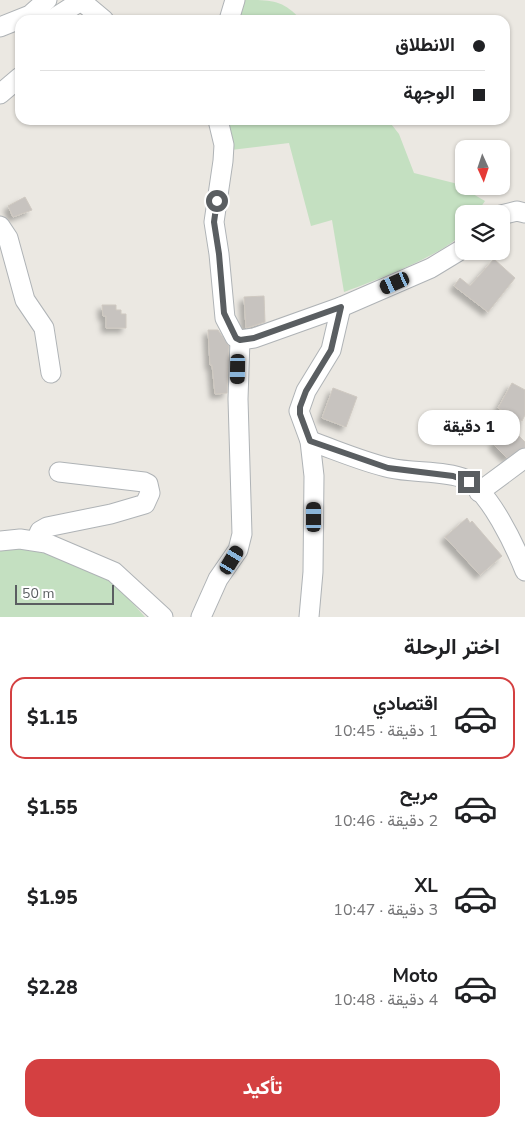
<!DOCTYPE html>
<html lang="ar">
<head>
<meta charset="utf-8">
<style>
	:root { --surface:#fff; --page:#f2f2f2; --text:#202124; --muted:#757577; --line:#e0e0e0; --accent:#d44041 }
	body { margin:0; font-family:"Nunito Sans",Vazirmatn,sans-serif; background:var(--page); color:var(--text); direction:rtl; height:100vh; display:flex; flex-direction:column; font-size:19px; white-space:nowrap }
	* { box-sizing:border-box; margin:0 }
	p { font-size:16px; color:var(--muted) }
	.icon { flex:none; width:28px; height:28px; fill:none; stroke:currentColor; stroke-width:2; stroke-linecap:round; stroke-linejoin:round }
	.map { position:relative; height:617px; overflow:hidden; direction:ltr }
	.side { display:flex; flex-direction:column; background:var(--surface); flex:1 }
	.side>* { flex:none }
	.hud { position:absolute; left:15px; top:15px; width:495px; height:110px; border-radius:15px; box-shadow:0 1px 4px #0004; direction:rtl; display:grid; align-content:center; height:110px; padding:0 25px; background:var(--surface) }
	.needle { width:32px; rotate:177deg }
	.controls { position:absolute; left:455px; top:140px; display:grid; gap:10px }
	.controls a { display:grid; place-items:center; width:55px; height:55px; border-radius:10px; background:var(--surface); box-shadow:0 1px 4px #0004; font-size:25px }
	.scale { position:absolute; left:15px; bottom:12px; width:99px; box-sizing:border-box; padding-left:5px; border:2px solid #5a5e61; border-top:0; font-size:14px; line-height:18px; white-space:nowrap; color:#5a5e61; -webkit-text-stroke:4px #fff; paint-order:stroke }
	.end { position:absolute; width:22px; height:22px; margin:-11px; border:6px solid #5a5e61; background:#fff; box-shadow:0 0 0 2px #fff }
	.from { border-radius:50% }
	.bubble { position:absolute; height:35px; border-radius:15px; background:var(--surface); box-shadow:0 1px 4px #0004; font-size:16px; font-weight:800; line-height:35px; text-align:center; direction:rtl }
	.car { position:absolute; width:15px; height:30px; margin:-15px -8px; border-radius:6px; box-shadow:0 0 4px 1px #0007; background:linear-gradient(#222 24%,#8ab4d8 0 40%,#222 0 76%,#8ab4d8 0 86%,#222 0) }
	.hud b { display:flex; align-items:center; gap:18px; height:48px; font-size:19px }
	.hud b+b { border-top:1px solid var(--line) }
	.hud i { width:12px; height:12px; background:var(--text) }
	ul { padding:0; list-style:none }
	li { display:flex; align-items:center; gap:15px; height:82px; margin:0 10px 8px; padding:0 15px; border:2px solid transparent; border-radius:15px }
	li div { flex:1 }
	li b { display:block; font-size:19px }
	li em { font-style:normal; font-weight:800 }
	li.active { border-color:var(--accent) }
	li>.icon { width:45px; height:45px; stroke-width:1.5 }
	h2 { padding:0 25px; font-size:22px; line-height:60px }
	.button { display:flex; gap:10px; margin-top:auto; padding:10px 25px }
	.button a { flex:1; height:58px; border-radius:15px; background:var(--accent); color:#fff; font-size:20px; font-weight:800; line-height:58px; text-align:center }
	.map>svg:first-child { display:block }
	.green { fill:#c4e0c1 }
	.building { fill:#c7c3bf; stroke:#cfc9c1; filter:url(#shadow) }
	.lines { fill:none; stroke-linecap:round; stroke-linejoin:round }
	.minor-casing { stroke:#afb3b6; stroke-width:21 }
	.minor { stroke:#fff; stroke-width:19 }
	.route { stroke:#5a5e61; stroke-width:6 }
</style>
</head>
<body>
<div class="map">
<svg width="525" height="617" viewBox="0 0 525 617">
	<defs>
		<filter id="shadow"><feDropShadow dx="-4.5" dy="4.5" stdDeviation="2.5" flood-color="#0004"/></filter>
	</defs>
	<rect width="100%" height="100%" fill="#ebe8e2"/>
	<g class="green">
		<path d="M 245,0 C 272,0 283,0 301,20 L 240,20 Z"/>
		<path d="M 224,120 L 388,120 L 399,134 L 414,173 L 454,183 L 485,201 L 476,214 L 464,214 C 464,218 465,225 464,229 C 458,250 366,284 344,292 L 332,220 L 311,226 L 289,143 L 231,150 Z"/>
		<polygon points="31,545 113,581 145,617 0,617 0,548"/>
	</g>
	<g class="building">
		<polygon points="25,197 32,210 13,217 8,206"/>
		<polygon points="494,259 515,278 488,312 454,286 460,278 470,286"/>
		<polygon points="264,296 265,322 246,328 244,297"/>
		<polygon points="102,305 116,305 116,310 121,310 121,314 126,314 126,328 106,328 106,316 103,316"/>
		<polygon points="208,330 218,330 229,346 227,393 215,394 212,365 210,365"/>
		<polygon points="512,383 525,390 525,415 522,421 498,408"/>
		<polygon points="333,388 357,397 346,427 322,418"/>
		<polygon points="510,427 525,442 525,447 507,458 493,444"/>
		<polygon points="467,518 470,523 472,521 502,556 480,575 445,537"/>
	</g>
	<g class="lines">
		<defs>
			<g id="minor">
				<polyline points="80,0 104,20"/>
				<polyline points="51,20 81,1"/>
				<polyline points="229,20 235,0"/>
				<polyline points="0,27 30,15 47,0"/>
				<polyline points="0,94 20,77"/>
				<polyline points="218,120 224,145 223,161 214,222 219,254 225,318 235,337 240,340 254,338 341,307 431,268 464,248"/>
				<polyline points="501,215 517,211 525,213"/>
				<polyline points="0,226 8,238 25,300 44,328 51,373"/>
				<path d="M 310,441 C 336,450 363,462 390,468 C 411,473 448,471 465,479 C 490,492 515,546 525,571"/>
				<polyline points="479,492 525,458"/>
				<polyline points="36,540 40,531 47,527 111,514 145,504 150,493 148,484 144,482 59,472"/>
				<polyline points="0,541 20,539 46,543 114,572 163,617"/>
				<polyline points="201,617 218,579 238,550 242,534 238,399 240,340"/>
				<polyline points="309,617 313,572 314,476 310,441 299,411 306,391 331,350 341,307"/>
			</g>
		</defs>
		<use href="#minor" class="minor-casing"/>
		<use href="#minor" class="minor"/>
	</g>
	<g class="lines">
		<polyline class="route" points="217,201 214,222 219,254 224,313 236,338 240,340 254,338 341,307 331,350 306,391 300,407 300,414 310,441 388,468 453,476 469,482"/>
	</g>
</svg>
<div class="controls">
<a><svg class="needle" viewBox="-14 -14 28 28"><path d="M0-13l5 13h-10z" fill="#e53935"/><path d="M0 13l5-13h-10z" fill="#757577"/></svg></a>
<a><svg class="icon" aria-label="layers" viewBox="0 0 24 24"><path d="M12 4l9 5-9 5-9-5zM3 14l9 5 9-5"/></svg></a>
</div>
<div class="scale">50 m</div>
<i class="end from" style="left:217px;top:201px"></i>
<i class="end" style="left:469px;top:482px"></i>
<div class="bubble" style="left:418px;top:410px;width:102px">1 دقيقة</div>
<i class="car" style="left:395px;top:283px;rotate:246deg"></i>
<i class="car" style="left:238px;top:369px;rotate:181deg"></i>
<i class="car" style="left:314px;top:517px;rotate:0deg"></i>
<i class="car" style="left:232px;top:560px;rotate:31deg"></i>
<div class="hud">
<b><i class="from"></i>الانطلاق</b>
<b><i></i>الوجهة</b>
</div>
</div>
<section class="side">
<h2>اختر الرحلة</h2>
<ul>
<li class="active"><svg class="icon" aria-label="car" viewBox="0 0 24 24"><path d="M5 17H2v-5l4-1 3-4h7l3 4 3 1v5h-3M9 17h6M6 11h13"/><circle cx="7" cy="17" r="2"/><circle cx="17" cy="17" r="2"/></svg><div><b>اقتصادي</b><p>1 دقيقة · 10:45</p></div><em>$1.15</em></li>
<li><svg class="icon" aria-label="car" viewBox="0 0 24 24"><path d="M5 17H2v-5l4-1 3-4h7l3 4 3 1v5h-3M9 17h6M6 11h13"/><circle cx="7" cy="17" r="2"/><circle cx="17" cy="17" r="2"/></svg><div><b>مريح</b><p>2 دقيقة · 10:46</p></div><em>$1.55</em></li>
<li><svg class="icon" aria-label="car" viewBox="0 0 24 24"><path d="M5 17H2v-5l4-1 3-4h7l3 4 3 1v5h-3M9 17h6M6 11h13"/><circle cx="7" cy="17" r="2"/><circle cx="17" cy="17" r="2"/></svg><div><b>XL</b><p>3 دقيقة · 10:47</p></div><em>$1.95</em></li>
<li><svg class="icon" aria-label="car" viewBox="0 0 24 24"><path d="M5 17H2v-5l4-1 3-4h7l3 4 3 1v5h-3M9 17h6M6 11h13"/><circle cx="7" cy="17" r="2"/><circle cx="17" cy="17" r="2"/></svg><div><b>Moto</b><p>4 دقيقة · 10:48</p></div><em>$2.28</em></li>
</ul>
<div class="button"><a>تأكيد</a></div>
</section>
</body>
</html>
